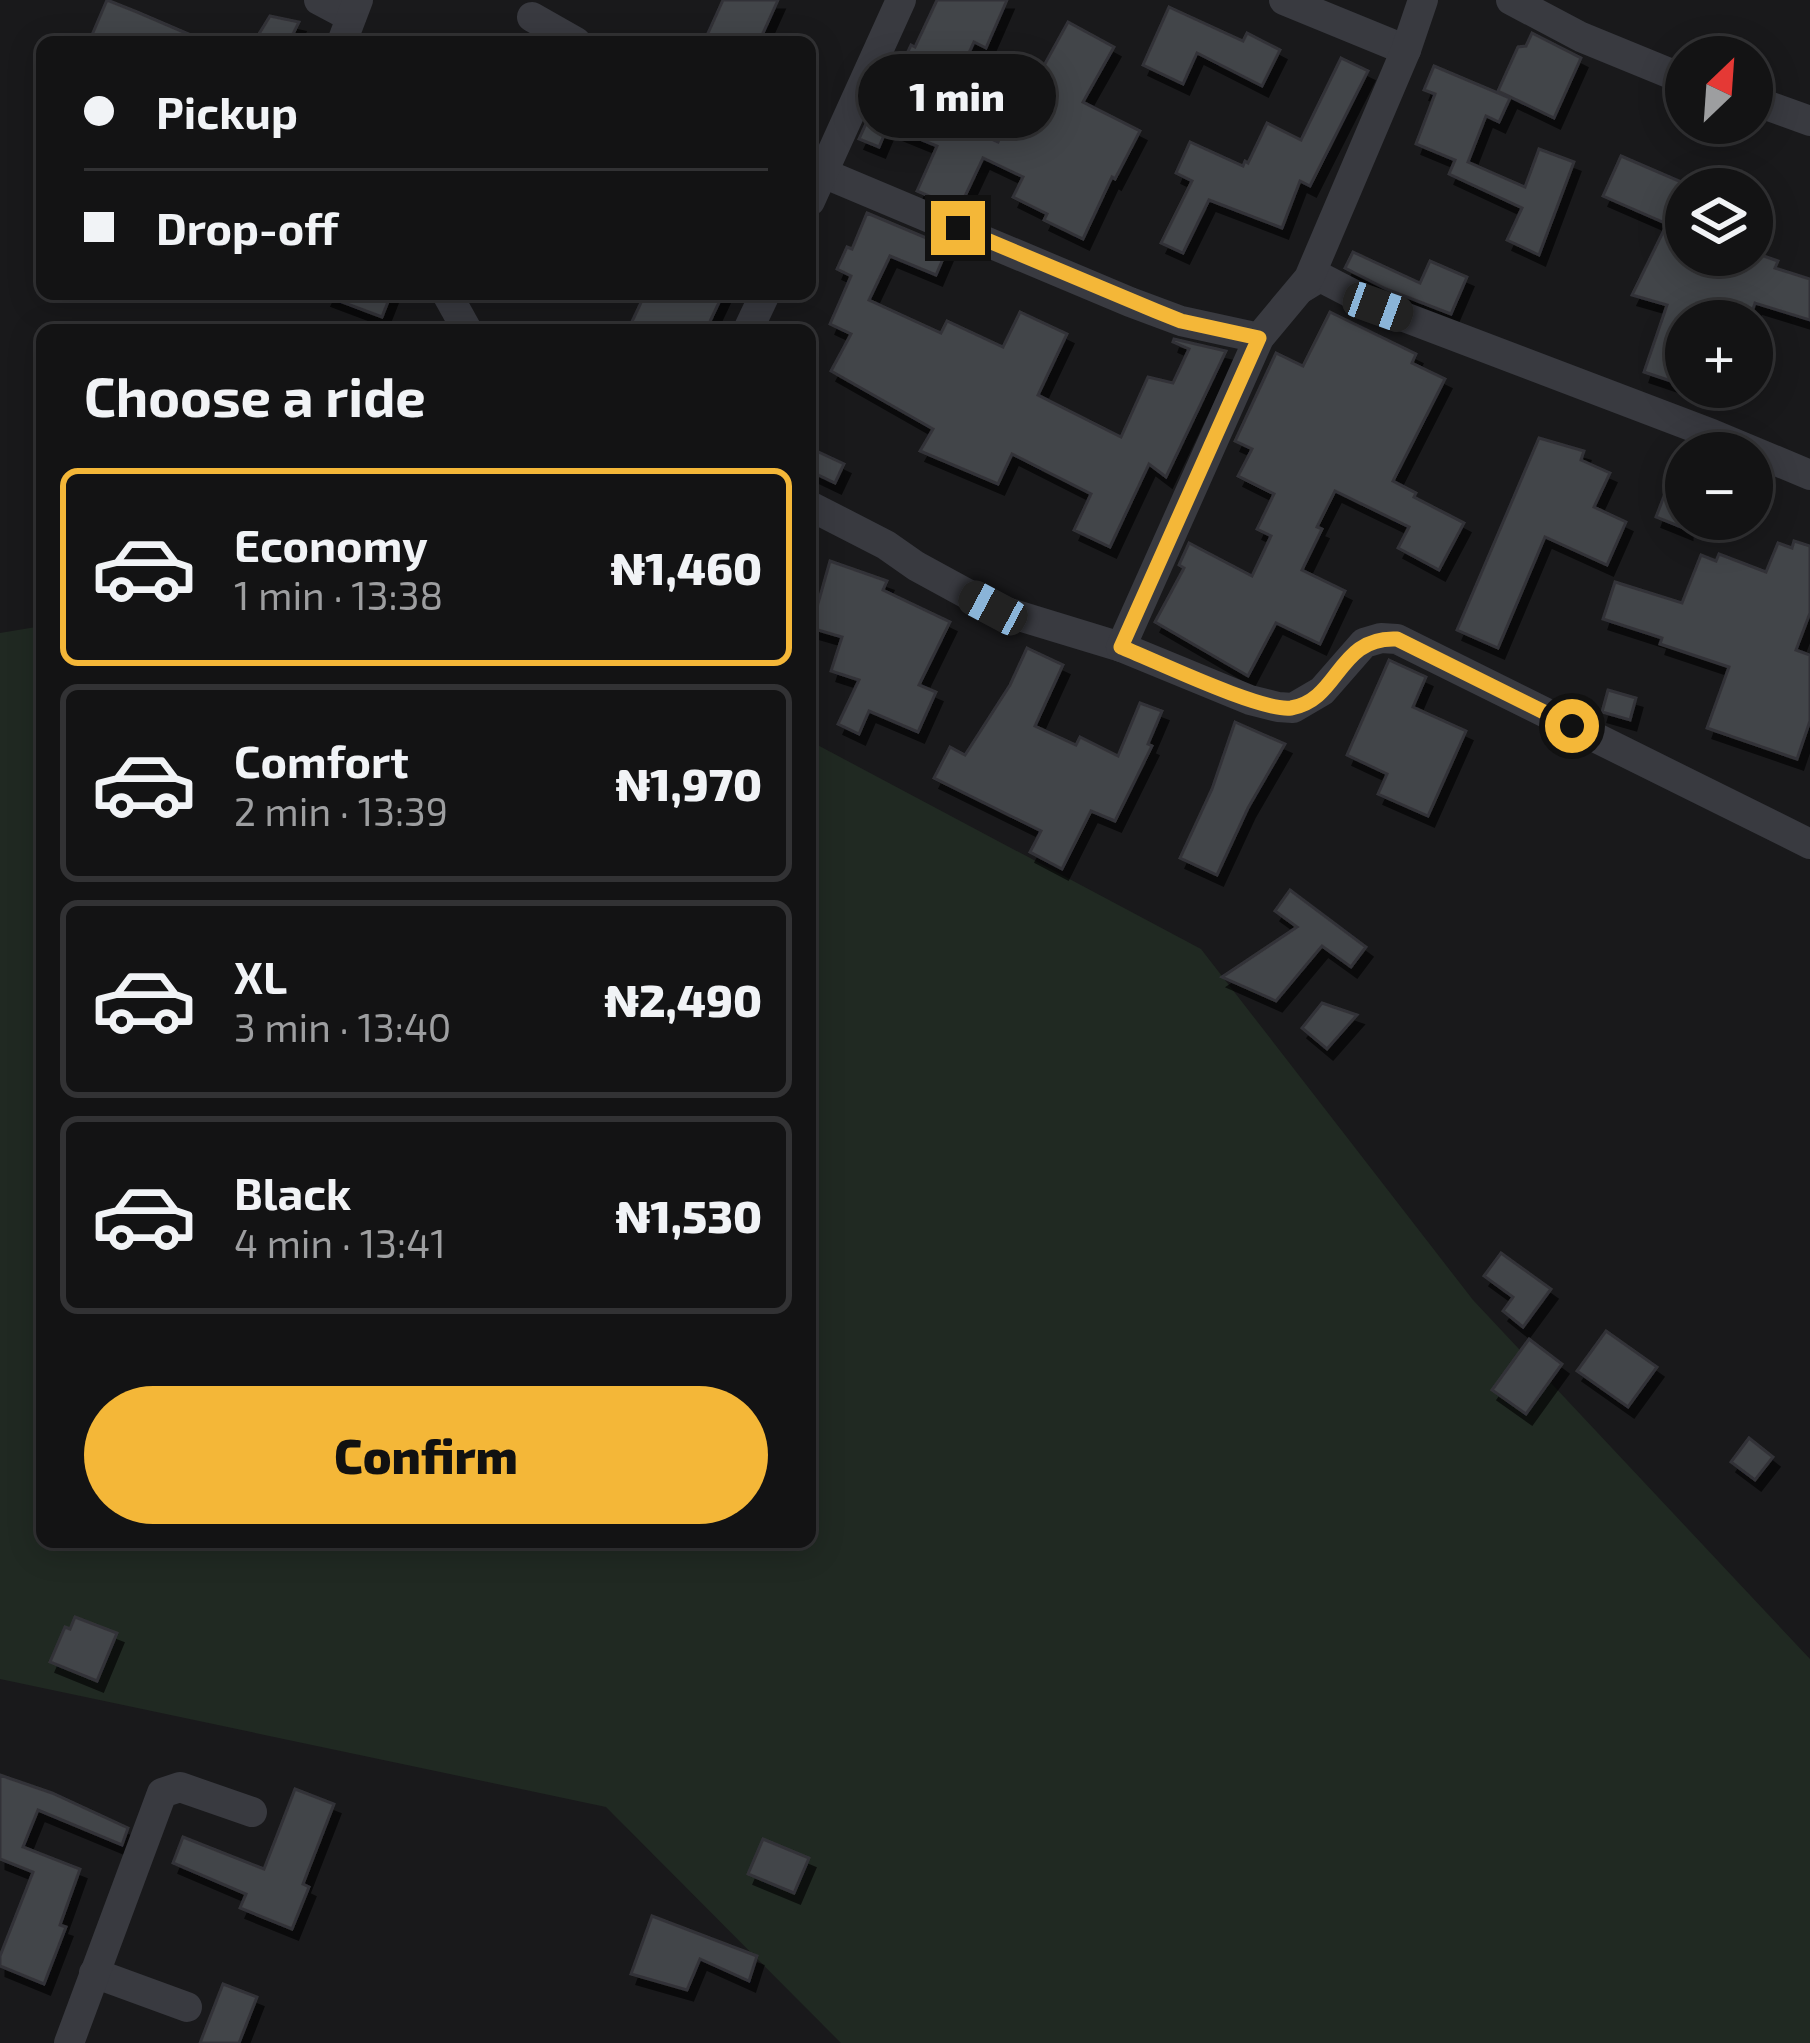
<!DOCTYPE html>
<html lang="en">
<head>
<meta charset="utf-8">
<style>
	:root { --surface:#131314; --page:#202022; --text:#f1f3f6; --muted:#9d9ea0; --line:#323234; --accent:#f4b738 }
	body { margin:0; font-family:"Exo 2",sans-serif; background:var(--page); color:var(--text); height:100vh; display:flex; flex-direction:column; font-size:45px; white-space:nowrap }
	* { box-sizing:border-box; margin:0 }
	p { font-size:39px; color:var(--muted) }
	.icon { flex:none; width:66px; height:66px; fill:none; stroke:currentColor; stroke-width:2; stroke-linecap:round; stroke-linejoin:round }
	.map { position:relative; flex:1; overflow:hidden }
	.sheet { position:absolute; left:36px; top:324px; width:780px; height:1224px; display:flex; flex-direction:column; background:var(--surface); border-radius:18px; box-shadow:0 6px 30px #0003,0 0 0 3px var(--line) }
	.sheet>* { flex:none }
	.banner { position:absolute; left:36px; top:36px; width:780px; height:264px; border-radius:18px; box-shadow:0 6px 30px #0003,0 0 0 3px var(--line); display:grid; align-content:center; height:264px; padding:0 48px; background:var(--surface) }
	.needle { width:78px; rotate:25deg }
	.fabs { position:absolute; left:1665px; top:36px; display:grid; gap:24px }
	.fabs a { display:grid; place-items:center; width:108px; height:108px; border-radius:50%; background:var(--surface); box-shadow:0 6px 30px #0003,0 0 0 3px var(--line); font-size:60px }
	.end { position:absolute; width:54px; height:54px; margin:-27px; border:15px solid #f4b738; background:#111; box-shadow:0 0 0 6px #111 }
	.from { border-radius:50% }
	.bubble { position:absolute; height:84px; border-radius:42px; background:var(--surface); box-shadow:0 6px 30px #0003,0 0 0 3px var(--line); font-size:39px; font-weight:800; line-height:84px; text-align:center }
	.car { position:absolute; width:36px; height:72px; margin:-36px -18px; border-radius:15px; box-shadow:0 0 9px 3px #0007; background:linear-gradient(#222 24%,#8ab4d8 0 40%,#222 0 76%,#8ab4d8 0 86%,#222 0) }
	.banner b { display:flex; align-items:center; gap:42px; height:114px; font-size:45px }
	.banner b+b { border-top:3px solid var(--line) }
	.banner i { width:30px; height:30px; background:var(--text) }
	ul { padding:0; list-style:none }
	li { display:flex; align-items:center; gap:36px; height:198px; margin:0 24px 18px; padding:0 24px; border:6px solid var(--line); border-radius:18px }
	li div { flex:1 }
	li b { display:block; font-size:45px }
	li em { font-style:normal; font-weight:800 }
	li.selected { border-color:var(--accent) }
	li>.icon { width:108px; height:108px; stroke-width:1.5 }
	h2 { padding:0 48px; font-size:54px; line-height:144px }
	.button { display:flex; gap:24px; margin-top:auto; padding:24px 48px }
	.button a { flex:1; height:138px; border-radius:72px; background:var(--accent); color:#111; font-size:48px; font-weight:800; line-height:138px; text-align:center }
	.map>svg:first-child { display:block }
	.green { fill:#202922 }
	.building { fill:#434448; stroke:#333337; stroke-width:3; filter:url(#shadow) }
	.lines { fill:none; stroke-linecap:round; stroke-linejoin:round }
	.street { stroke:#393a40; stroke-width:30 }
	.route { stroke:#f4b738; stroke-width:15 }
</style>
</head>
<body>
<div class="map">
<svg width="1810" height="2043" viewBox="0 0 1810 2043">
	<defs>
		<filter id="shadow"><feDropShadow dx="6" dy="10" stdDeviation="0" flood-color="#0009"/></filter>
	</defs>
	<rect width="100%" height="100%" fill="#19191b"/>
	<polygon class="green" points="42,626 42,1542 810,1542 810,741 1201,949 1473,1300 1810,1659 1810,2043 841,2043 606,1807 0,1679 0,633"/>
	<g class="building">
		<polygon points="107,0 137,12 207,42 89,42"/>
		<polygon points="723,0 778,0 759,42 704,42"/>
		<polygon points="937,0 1007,0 986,48 974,42 940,115 998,142 1030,77 1036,80 1068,22 1114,47 1083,102 1140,131 1115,179 1112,177 1083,239 1044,220 1047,214 1013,197 1023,177 983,158 959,209 917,191 937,146 888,126 879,147 859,139 881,91 888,94 911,45 915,47"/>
		<polygon points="1169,7 1243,41 1247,33 1280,50 1262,86 1197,53 1183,84 1143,65"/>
		<polygon points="270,16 299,22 289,42 254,42"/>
		<polygon points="1532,33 1581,58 1554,118 1498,91 1518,47 1526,46"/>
		<polygon points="1341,58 1368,71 1310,186 1300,181 1282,228 1209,200 1183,253 1161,243 1192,181 1176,173 1190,142 1243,166 1245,161 1248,163 1267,123 1301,140"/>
		<polygon points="1434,66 1510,98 1499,122 1486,116 1468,162 1525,187 1539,149 1574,162 1539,255 1507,240 1522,208 1449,174 1455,160 1416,144 1435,94 1424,90"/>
		<polygon points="1621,156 1686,184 1686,255 1761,255 1778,261 1775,268 1810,279 1810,320 1755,303 1749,321 1686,321 1686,337 1671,381 1644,372 1667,305 1632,295 1667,224 1603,196"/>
		<polygon points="867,213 948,247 936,275 890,256 869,300 941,333 947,321 1003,347 1020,312 1067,334 1038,395 1121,437 1148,377 1173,383 1189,349 1173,342 1174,339 1226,351 1166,477 1149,464 1110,547 1074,530 1091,494 1012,454 998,484 920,451 933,429 831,371 851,334 830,324 851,276 837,269 847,247 852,249"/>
		<polygon points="1353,252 1420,283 1430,261 1467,277 1451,314 1386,289 1345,268"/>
		<polygon points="327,294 391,294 382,317 326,296"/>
		<polygon points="645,294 723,294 706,330 628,330"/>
		<polygon points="1330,312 1416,354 1412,363 1445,379 1393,481 1416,493 1414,497 1464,523 1439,570 1398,548 1409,527 1335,491 1317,527 1322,529 1302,570 1345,591 1320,644 1276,623 1248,676 1155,622 1184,568 1179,565 1189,543 1252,576 1271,536 1257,529 1274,494 1238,476 1252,449 1235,441 1276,353 1303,366"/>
		<polygon points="1539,438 1584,451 1581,460 1610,473 1594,507 1626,522 1607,565 1545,537 1498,648 1457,630"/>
		<polygon points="1684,444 1686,445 1686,529 1656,517"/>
		<polygon points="810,448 844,464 835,483 810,471"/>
		<polygon points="1794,541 1810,546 1810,613 1796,650 1810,655 1810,721 1797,759 1707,728 1729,667 1660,644 1662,638 1603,619 1615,582 1682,603 1701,555 1716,561 1719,554 1766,572 1778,543 1792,548"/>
		<polygon points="830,561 887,581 883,590 950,622 919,685 936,692 918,732 869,711 859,734 838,724 859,680 831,671 842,637 811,628"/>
		<polygon points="1027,648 1063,665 1035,726 1076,745 1080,737 1118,756 1140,703 1162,711 1148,744 1152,746 1115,821 1091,811 1062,869 1030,852 1041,831 934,778 950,747 965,755 1010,685"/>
		<polygon points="1389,660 1426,677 1413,707 1466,731 1428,816 1378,794 1387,774 1347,755"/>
		<polygon points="1608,690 1636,698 1630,720 1602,712"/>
		<polygon points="1235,722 1285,744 1248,808 1217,875 1180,858 1212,789"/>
		<polygon points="1290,890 1366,947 1351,967 1322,946 1276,1001 1222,977 1297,927 1275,911"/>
		<polygon points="1322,1003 1357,1015 1327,1049 1302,1028"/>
		<polygon points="1501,1253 1551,1289 1523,1327 1503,1311 1513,1297 1484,1276"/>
		<polygon points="1606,1331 1657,1367 1628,1407 1577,1371"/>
		<polygon points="1529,1339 1562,1364 1526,1414 1492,1390"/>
		<polygon points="1749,1438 1773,1457 1755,1480 1731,1462"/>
		<polygon points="75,1617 117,1633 97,1681 50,1662 65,1627 70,1629"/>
		<polygon points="0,1775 52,1793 128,1828 122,1845 38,1810 23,1847 80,1869 60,1925 66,1927 44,1984 0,1966 0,1956 33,1872 0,1859"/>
		<polygon points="295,1789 334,1804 303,1884 309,1887 292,1929 240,1908 246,1894 173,1863 183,1837 264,1869"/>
		<polygon points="763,1839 809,1858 794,1893 748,1874"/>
		<polygon points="652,1916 757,1956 749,1981 700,1959 687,1990 631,1974"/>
		<polygon points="223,1984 257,1997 239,2043 200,2043"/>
	</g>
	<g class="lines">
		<g class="street">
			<polyline points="319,0 351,17"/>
			<polyline points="1284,0 1406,50"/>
			<polyline points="1511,0 1581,37 1686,80"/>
			<polyline points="532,17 576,42"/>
			<polyline points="342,42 358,0"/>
			<polyline points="1752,100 1810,121"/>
			<polyline points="823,173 1130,302 1181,321 1259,338"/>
			<polyline points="810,201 901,0"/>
			<polyline points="1302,288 1320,277 1378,307 1712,434 1810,475"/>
			<polyline points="447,294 467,330"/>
			<polyline points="748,330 765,294"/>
			<polyline points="810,506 886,545 916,566 993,608 1121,647 1250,700 1278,707 1293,708 1322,691 1364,643 1381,638 1397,639 1810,844"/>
			<polyline points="1121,647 1259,338 1309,278 1406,50 1423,0"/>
			<polyline points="94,1973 187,2007"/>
			<polyline points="69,2043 162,1793 180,1787 252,1812"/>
		</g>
	</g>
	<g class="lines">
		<path class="route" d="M 958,228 L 1156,311 L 1181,321 L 1259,338 L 1121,647 C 1154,660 1262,712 1291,708 C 1340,700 1337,636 1397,639 L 1572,726"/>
	</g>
</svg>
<div class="fabs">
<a><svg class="needle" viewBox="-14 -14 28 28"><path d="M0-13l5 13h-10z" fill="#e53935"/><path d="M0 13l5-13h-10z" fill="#9d9ea0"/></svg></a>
<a><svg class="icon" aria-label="layers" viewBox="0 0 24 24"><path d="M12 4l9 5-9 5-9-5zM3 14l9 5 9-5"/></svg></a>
<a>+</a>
<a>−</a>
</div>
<i class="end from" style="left:1572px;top:726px"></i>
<i class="end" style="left:958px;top:228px"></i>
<div class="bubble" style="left:858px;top:54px;width:198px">1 min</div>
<i class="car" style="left:1378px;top:307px;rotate:110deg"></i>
<i class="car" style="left:993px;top:608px;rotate:298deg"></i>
<div class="banner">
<b><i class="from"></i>Pickup</b>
<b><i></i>Drop-off</b>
</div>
<section class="sheet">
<h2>Choose a ride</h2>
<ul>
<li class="selected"><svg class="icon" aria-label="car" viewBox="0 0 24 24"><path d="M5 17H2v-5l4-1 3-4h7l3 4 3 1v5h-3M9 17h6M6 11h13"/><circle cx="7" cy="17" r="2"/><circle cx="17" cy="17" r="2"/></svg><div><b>Economy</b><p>1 min · 13:38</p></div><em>₦1,460</em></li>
<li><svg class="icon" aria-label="car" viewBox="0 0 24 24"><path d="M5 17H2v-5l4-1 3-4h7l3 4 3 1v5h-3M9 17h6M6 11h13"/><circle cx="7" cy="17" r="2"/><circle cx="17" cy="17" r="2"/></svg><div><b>Comfort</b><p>2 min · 13:39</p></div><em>₦1,970</em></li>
<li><svg class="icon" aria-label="car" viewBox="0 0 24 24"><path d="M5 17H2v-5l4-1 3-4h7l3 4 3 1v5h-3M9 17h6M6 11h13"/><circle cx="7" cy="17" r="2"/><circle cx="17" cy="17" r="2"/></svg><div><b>XL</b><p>3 min · 13:40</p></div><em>₦2,490</em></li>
<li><svg class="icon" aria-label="car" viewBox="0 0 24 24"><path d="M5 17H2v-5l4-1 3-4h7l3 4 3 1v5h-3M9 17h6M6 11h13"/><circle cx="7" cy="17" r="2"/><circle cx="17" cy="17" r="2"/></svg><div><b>Black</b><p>4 min · 13:41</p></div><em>₦1,530</em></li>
</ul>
<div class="button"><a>Confirm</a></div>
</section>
</div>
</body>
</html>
